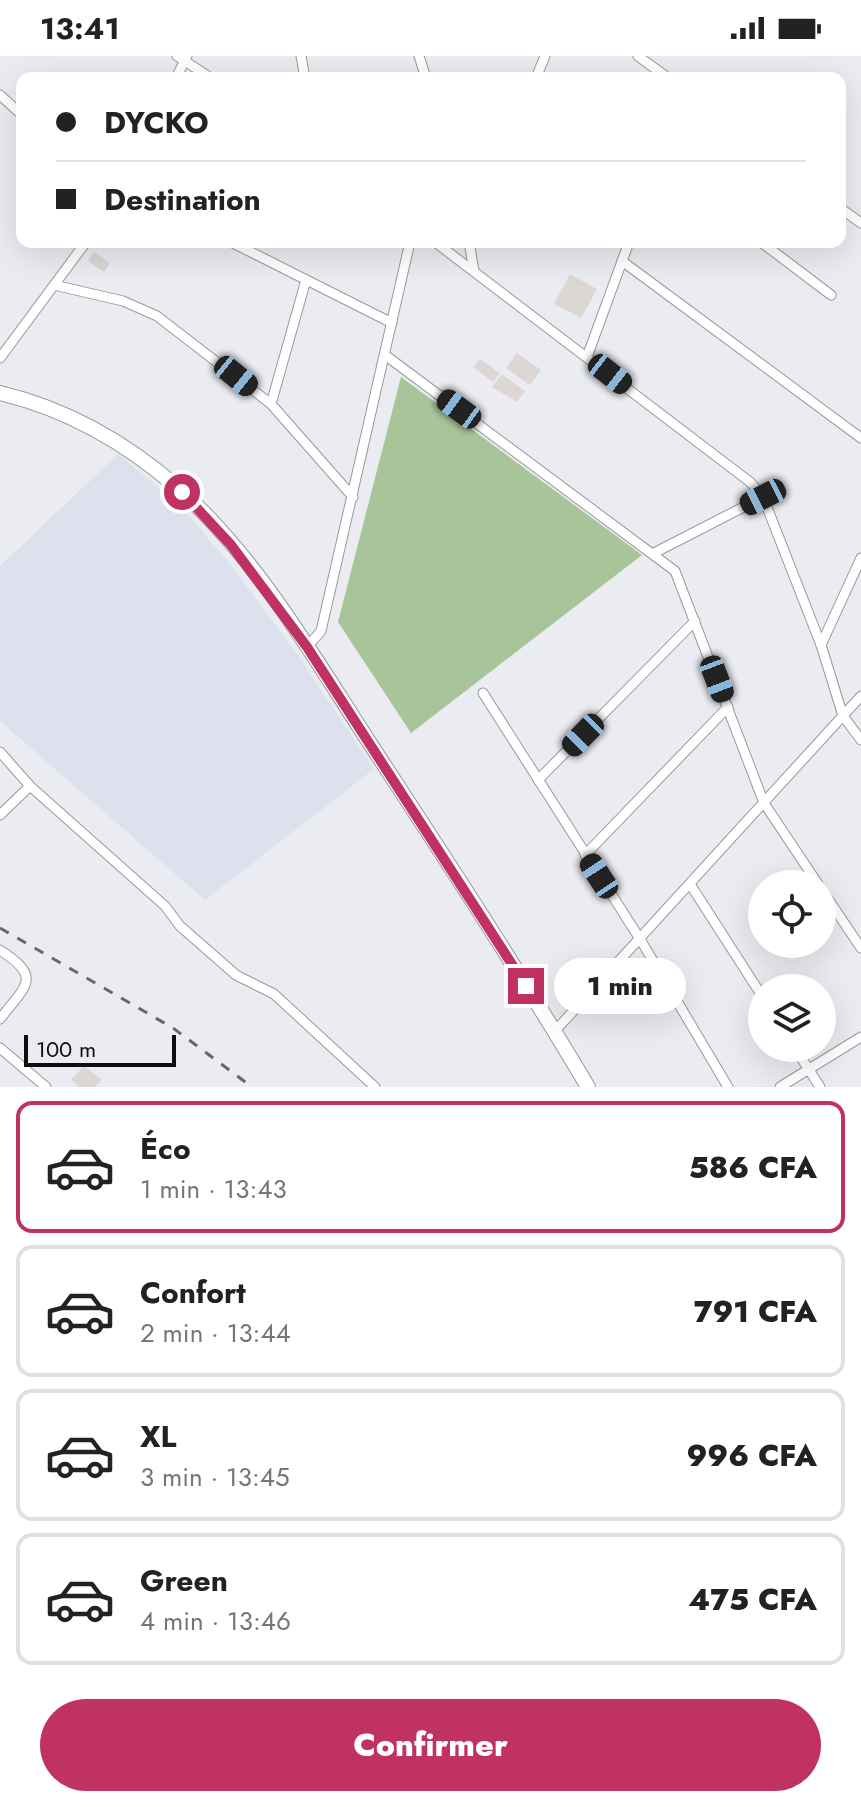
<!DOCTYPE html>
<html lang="fr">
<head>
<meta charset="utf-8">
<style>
	:root { --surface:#fff; --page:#f6f6f6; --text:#222; --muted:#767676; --line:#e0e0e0; --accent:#bf3263 }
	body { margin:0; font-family:Jost,sans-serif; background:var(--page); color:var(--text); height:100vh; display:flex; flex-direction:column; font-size:30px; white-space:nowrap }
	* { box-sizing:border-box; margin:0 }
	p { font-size:26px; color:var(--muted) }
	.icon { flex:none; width:44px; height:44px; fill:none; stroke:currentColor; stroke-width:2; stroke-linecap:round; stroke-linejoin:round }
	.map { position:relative; height:1031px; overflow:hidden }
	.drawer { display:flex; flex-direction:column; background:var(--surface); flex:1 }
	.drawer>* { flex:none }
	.top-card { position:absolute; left:16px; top:16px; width:830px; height:176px; border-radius:16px; box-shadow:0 8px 32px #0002; display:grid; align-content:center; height:176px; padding:0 40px; background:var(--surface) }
	.tools { position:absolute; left:748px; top:814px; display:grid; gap:16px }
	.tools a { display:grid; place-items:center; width:88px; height:88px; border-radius:50%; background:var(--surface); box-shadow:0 8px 32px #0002; font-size:40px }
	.scale { position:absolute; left:24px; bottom:20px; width:152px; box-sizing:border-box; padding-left:8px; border:4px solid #0d0e10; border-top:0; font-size:22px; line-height:28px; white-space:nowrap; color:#0d0e10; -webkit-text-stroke:6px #eaecf2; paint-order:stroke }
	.end { position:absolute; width:36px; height:36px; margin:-18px; border:10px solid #bf3263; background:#fff; box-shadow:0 0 0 4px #fff }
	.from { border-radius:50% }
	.bubble { position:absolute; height:56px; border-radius:28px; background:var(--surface); box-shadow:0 8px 32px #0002; font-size:26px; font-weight:800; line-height:56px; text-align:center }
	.car { position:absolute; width:24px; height:48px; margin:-24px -12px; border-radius:10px; box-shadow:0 0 6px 2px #0007; background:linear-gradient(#222 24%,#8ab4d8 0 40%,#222 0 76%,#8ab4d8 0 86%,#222 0) }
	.top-card b { display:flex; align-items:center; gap:28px; height:76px; font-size:30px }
	.top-card b+b { border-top:2px solid var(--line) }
	.top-card i { width:20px; height:20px; background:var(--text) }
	ul { padding:14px 0 0; list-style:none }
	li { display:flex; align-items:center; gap:24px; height:132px; margin:0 16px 12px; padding:0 24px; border:4px solid var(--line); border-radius:16px }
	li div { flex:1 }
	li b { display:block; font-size:30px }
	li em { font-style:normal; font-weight:800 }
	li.current { border-color:var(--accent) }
	li>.icon { width:72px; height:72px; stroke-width:1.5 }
	.primary-button { display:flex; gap:16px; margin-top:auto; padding:16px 40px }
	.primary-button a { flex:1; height:92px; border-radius:48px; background:var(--accent); color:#fff; font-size:32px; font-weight:800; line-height:92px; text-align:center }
	.status { display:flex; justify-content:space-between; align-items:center; height:56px; padding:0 40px; background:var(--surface); direction:ltr }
	.status svg { height:22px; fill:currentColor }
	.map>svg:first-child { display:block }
	.built { fill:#dce1ed }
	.green { fill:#a8c599 }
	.building { fill:#ddd7d3 }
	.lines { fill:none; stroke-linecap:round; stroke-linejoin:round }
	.minor-casing { stroke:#97999e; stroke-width:11 }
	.primary-casing { stroke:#97999e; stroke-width:16 }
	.minor { stroke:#fff; stroke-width:9 }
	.primary { stroke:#fff; stroke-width:14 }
	.rail { stroke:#66676b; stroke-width:3; stroke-dasharray:10 10; stroke-linecap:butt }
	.route { stroke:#bf3263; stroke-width:10 }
</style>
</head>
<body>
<div class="status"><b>13:41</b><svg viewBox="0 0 49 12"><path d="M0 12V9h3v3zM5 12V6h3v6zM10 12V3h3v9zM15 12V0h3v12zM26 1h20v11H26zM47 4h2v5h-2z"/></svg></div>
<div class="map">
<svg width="861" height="1031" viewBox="0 0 861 1031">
	<rect width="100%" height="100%" fill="#eaecf2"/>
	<polygon class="built" points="118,398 181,450 234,513 297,598 374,713 205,844 0,665 0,510"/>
	<polygon class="green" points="401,321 642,499 411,677 338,566"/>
	<g class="building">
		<polygon points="94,196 110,207 104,216 88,205"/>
		<polygon points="570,218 597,233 581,262 554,248"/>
		<polygon points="517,297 541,314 530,329 506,312"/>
		<polygon points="480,303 500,317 493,326 473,311"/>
		<polygon points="502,318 525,335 517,346 492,331"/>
		<polygon points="84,1010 102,1024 95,1031 79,1031 71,1023"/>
	</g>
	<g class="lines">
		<defs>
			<g id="minor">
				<polyline points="177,0 211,22"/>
				<polyline points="301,0 305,22"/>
				<polyline points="419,0 426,22"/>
				<polyline points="638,0 668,22"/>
				<polyline points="176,22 187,0"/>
				<polyline points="536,22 545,0"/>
				<polyline points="0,39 22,59"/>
				<polyline points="840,152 861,167"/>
				<polyline points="231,186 392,267"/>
				<polyline points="435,186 750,426 763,441 821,589 843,660 861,684"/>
				<polyline points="469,186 474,215"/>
				<polyline points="761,186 831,239"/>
				<polyline points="622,205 861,382"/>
				<polyline points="54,229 123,245 157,260 271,348 353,441"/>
				<polyline points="385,299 675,515 764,747 818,828"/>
				<polyline points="587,301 629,186"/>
				<polyline points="0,302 86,186"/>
				<polyline points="271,348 306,224"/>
				<polyline points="654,497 763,441"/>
				<polyline points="821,589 861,502"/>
				<polyline points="307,591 321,575 410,186"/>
				<polyline points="483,637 640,883 728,1031"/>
				<polyline points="0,696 30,730 165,850 180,870 236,919 274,938 375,1031"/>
				<polyline points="538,724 695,565"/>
				<polyline points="0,759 30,730"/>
				<polyline points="585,799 728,651"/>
				<polyline points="690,828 762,940"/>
				<polyline points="822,834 861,892"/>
				<path d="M 0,894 C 43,922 26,929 0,963"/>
				<polyline points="555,975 861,640"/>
				<polyline points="0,992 46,1031"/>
				<polyline points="795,992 820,1031"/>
				<polyline points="780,1031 861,981"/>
			</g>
			<path id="primary" d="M 0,337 C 67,353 128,388 179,433 C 258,503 314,602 371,689 C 445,802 519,915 588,1031"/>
		</defs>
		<use href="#minor" class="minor-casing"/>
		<use href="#primary" class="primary-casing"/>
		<use href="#minor" class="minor"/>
		<use href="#primary" class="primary"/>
		<polyline class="rail" points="0,872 173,972 252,1031"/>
	</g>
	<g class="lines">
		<polyline class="route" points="182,436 231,489 307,591 526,930"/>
	</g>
</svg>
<div class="tools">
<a><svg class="icon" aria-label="locate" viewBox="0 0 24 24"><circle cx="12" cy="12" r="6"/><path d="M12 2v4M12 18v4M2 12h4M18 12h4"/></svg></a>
<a><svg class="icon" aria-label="layers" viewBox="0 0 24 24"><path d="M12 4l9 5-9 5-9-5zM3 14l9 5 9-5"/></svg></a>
</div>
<div class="scale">100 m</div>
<i class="end from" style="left:182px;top:436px"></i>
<i class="end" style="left:526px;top:930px"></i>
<div class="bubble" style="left:554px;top:902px;width:132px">1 min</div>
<i class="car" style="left:610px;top:318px;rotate:128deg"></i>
<i class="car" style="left:236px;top:320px;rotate:129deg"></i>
<i class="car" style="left:459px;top:353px;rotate:306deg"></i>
<i class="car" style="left:763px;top:441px;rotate:243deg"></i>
<i class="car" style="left:717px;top:623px;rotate:159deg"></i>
<i class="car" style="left:583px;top:679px;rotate:224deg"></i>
<i class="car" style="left:599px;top:820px;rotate:327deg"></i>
<div class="top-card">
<b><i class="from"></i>DYCKO</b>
<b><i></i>Destination</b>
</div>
</div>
<section class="drawer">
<ul>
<li class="current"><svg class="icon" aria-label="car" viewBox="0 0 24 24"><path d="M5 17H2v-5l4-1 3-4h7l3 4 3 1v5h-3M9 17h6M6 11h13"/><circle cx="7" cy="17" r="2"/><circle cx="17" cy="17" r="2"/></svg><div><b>Éco</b><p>1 min · 13:43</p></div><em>586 CFA</em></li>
<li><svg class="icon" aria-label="car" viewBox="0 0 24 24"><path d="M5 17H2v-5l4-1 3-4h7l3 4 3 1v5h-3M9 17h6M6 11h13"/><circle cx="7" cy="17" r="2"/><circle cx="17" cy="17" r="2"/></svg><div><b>Confort</b><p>2 min · 13:44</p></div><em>791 CFA</em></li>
<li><svg class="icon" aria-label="car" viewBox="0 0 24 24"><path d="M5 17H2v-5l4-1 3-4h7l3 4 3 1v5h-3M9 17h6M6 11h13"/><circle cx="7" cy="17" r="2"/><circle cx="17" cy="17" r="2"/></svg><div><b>XL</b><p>3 min · 13:45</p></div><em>996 CFA</em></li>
<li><svg class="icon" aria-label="car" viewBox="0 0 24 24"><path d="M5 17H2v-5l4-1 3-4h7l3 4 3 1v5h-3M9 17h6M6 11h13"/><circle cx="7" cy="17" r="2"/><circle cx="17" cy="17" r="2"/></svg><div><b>Green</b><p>4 min · 13:46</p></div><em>475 CFA</em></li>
</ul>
<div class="primary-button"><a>Confirmer</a></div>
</section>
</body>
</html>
